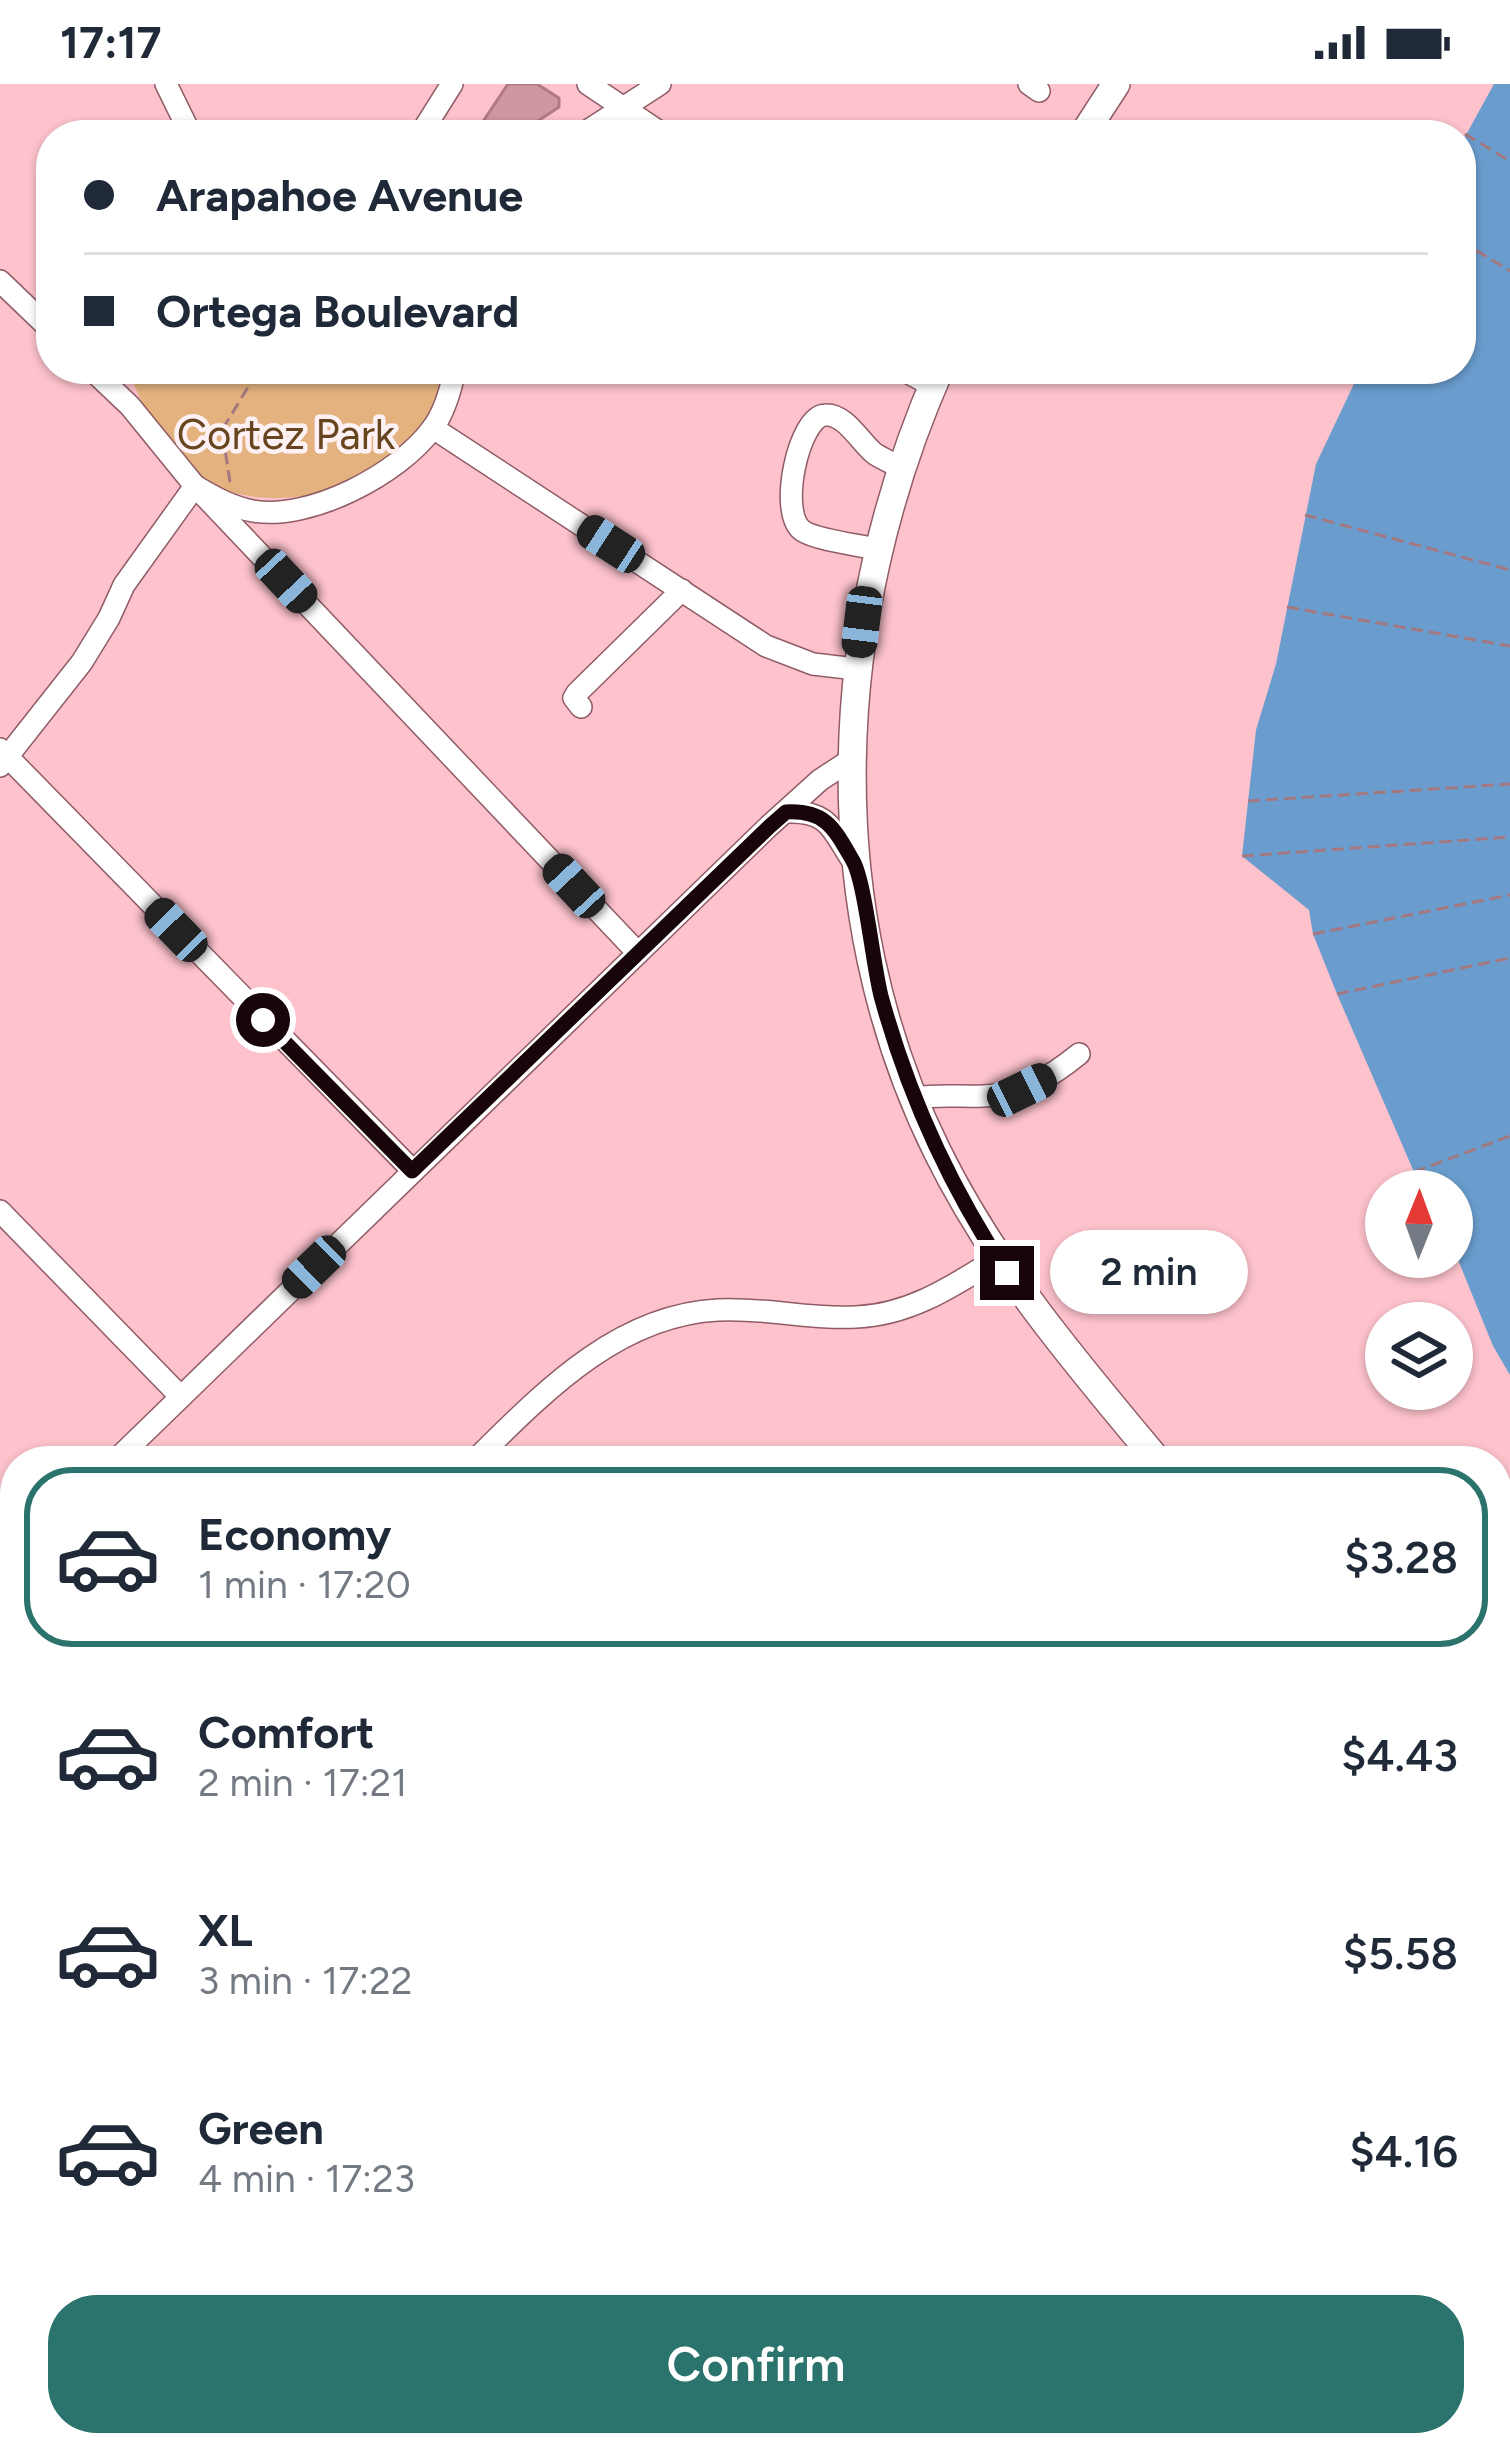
<!DOCTYPE html>
<html lang="en">
<head>
<meta charset="utf-8">
<style>
	:root { --surface:#fff; --page:#f2f2f3; --text:#1f2937; --muted:#747a83; --line:#e0e1e3; --accent:#2b736d }
	body { margin:0; font-family:Figtree,sans-serif; background:var(--page); color:var(--text); height:100vh; display:flex; flex-direction:column; font-size:45px; white-space:nowrap }
	* { box-sizing:border-box; margin:0 }
	p { font-size:39px; color:var(--muted) }
	.icon { flex:none; width:66px; height:66px; fill:none; stroke:currentColor; stroke-width:2; stroke-linecap:round; stroke-linejoin:round }
	.map { position:relative; flex:1; overflow:hidden }
	.details { position:absolute; left:0px; top:1362px; width:1512px; height:1011px; display:flex; flex-direction:column; background:var(--surface); border-radius:48px 48px 0 0; box-shadow:0 3px 9px #0004 }
	.details>* { flex:none }
	.hud { position:absolute; left:36px; top:36px; width:1440px; height:264px; border-radius:48px; box-shadow:0 3px 9px #0004; display:grid; align-content:center; height:264px; padding:0 48px; background:var(--surface) }
	.needle { width:78px; rotate:1deg }
	.buttons { position:absolute; left:1365px; top:1086px; display:grid; gap:24px }
	.buttons a { display:grid; place-items:center; width:108px; height:108px; border-radius:50%; background:var(--surface); box-shadow:0 3px 9px #0004; font-size:60px }
	.end { position:absolute; width:54px; height:54px; margin:-27px; border:15px solid #180509; background:#fff; box-shadow:0 0 0 6px #fff }
	.from { border-radius:50% }
	.bubble { position:absolute; height:84px; border-radius:42px; background:var(--surface); box-shadow:0 3px 9px #0004; font-size:39px; font-weight:600; line-height:84px; text-align:center }
	.car { position:absolute; width:36px; height:72px; margin:-36px -18px; border-radius:15px; box-shadow:0 0 9px 3px #0007; background:linear-gradient(#222 24%,#8ab4d8 0 40%,#222 0 76%,#8ab4d8 0 86%,#222 0) }
	.hud b { display:flex; align-items:center; gap:42px; height:114px; font-size:45px }
	.hud b+b { border-top:3px solid var(--line) }
	.hud i { width:30px; height:30px; background:var(--text) }
	ul { padding:21px 0 0; list-style:none }
	li { display:flex; align-items:center; gap:36px; height:180px; margin:0 24px 18px; padding:0 24px; border:6px solid transparent; border-radius:48px }
	li div { flex:1 }
	li b { display:block; font-size:45px }
	li em { font-style:normal; font-weight:600 }
	li.on { border-color:var(--accent) }
	li>.icon { width:108px; height:108px; stroke-width:1.5 }
	.button { display:flex; gap:24px; margin-top:auto; padding:24px 48px }
	.button a { flex:1; height:138px; border-radius:48px; background:var(--accent); color:#fff; font-size:48px; font-weight:600; line-height:138px; text-align:center }
	.status { display:flex; justify-content:space-between; align-items:center; height:84px; padding:0 60px; background:var(--surface); direction:ltr }
	.status svg { height:33px; fill:currentColor }
	.map>svg:first-child { display:block }
	.green { fill:#e3b27f }
	.water { fill:#6a9dcd }
	.building { fill:#d097a1; stroke:#b07983; stroke-width:3 }
	.lines { fill:none; stroke-linecap:round; stroke-linejoin:round }
	.minor-casing { stroke:#905c66; stroke-width:24 }
	.major-casing { stroke:#905c66; stroke-width:30 }
	.path { stroke:#a37880; stroke-width:3; stroke-dasharray:12 6; stroke-linecap:butt }
	.minor { stroke:#fff; stroke-width:21 }
	.major { stroke:#fff; stroke-width:27 }
	.route { stroke:#180509; stroke-width:15 }
	.labels { text-anchor:middle; dominant-baseline:central; stroke-width:9; stroke-linejoin:round; paint-order:stroke }
	.park-label { font-size:42px; fill:#67451e; stroke:#fef1f3 }
</style>
</head>
<body>
<div class="status"><b>17:17</b><svg viewBox="0 0 49 12"><path d="M0 12V9h3v3zM5 12V6h3v6zM10 12V3h3v9zM15 12V0h3v12zM26 1h20v11H26zM47 4h2v5h-2z"/></svg></div>
<div class="map">
<svg width="1510" height="2372" viewBox="0 0 1510 2372">
	<rect width="100%" height="100%" fill="#fdc2cc"/>
	<path class="green" d="M 127,285 L 446,285 C 432,395 273,451 189,387 C 158,364 143,319 127,285 Z"/>
	<polygon class="water" points="1494,0 1510,0 1510,1291 1493,1262 1452,1161 1452,1107 1425,1107 1414,1088 1337,910 1313,850 1309,826 1242,772 1256,646 1276,580 1316,380 1361,285 1461,285 1461,60"/>
	<polygon class="building" points="508,0 537,0 559,14 559,23 517,51 474,51"/>
	<g class="lines">
		<defs>
			<g id="minor">
				<polyline points="166,0 191,51"/>
				<polyline points="588,0 664,51"/>
				<polyline points="1029,0 1039,7"/>
				<polyline points="420,51 452,0"/>
				<polyline points="581,51 660,0"/>
				<polyline points="0,197 51,246"/>
				<polyline points="91,285 130,322 195,402 638,869"/>
				<polyline points="901,285 933,302"/>
				<polyline points="433,344 766,562 813,580 856,585"/>
				<path d="M 877,465 C 858,461 817,456 803,447 C 777,430 799,332 825,331 C 845,329 860,358 875,370 C 883,375 892,379 900,383"/>
				<polyline points="581,623 574,614 577,609 682,506"/>
				<polyline points="0,665 413,1087"/>
				<path d="M 0,682 L 82,578 L 109,534 L 124,501 L 195,402 C 214,413 231,423 253,427 C 310,437 399,390 432,345 C 445,328 451,305 455,285"/>
				<path d="M 786,728 C 832,726 832,748 856,782"/>
				<path d="M 915,1014 C 938,1010 960,1013 983,1012 C 1021,1011 1051,993 1079,970"/>
				<polyline points="0,1127 181,1313"/>
				<polyline points="115,1377 769,742 820,696 852,675"/>
				<path d="M 474,1377 C 541,1311 616,1231 718,1226 C 764,1223 810,1236 856,1233 C 910,1231 953,1202 998,1174"/>
				<polyline points="0,1489 15,1474"/>
				<polyline points="0,1597 15,1612"/>
				<polyline points="0,2028 15,2043"/>
				<polyline points="0,2275 15,2290"/>
				<polyline points="1497,2283 1510,2299"/>
				<polyline points="0,2323 15,2309"/>
				<polyline points="70,2358 74,2372"/>
				<polyline points="374,2358 387,2372"/>
				<polyline points="845,2358 856,2372"/>
				<polyline points="1201,2358 1212,2372"/>
				<polyline points="441,2372 456,2358"/>
				<polyline points="812,2372 827,2358"/>
			</g>
			<g id="major">
				<polyline points="1083,51 1116,0"/>
				<path d="M 940,285 C 831,531 816,822 937,1067 C 994,1183 1076,1279 1158,1377"/>
				<polyline points="1497,1775 1510,1791"/>
			</g>
		</defs>
		<use href="#minor" class="minor-casing"/>
		<use href="#major" class="major-casing"/>
		<g class="path">
			<polyline points="1465,50 1510,77"/>
			<polyline points="1461,157 1510,187"/>
			<polyline points="230,398 222,346 259,285"/>
			<polyline points="1305,431 1510,486"/>
			<polyline points="1287,523 1510,562"/>
			<polyline points="1248,717 1510,700"/>
			<polyline points="1242,772 1510,753"/>
			<polyline points="1313,850 1510,811"/>
			<polyline points="1337,910 1510,874"/>
			<polyline points="1414,1088 1510,1052"/>
		</g>
		<use href="#minor" class="minor"/>
		<use href="#major" class="major"/>
	</g>
	<g class="lines">
		<path class="route" d="M 263,936 L 412,1087 L 770,742 L 786,728 C 826,726 834,744 853,777 C 865,798 873,881 881,912 C 908,1011 950,1103 1007,1189"/>
	</g>
	<g class="labels">
		<g class="park-label">
			<text x="286" y="350">Cortez Park</text>
		</g>
	</g>
</svg>
<div class="buttons">
<a><svg class="needle" viewBox="-14 -14 28 28"><path d="M0-13l5 13h-10z" fill="#e53935"/><path d="M0 13l5-13h-10z" fill="#747a83"/></svg></a>
<a><svg class="icon" aria-label="layers" viewBox="0 0 24 24"><path d="M12 4l9 5-9 5-9-5zM3 14l9 5 9-5"/></svg></a>
</div>
<i class="end from" style="left:263px;top:936px"></i>
<i class="end" style="left:1007px;top:1189px"></i>
<div class="bubble" style="left:1050px;top:1146px;width:198px">2 min</div>
<i class="car" style="left:611px;top:460px;rotate:303deg"></i>
<i class="car" style="left:286px;top:497px;rotate:137deg"></i>
<i class="car" style="left:862px;top:538px;rotate:187deg"></i>
<i class="car" style="left:574px;top:802px;rotate:317deg"></i>
<i class="car" style="left:176px;top:846px;rotate:316deg"></i>
<i class="car" style="left:1022px;top:1006px;rotate:64deg"></i>
<i class="car" style="left:314px;top:1183px;rotate:226deg"></i>
<div class="hud">
<b><i class="from"></i>Arapahoe Avenue</b>
<b><i></i>Ortega Boulevard</b>
</div>
<section class="details">
<ul>
<li class="on"><svg class="icon" aria-label="car" viewBox="0 0 24 24"><path d="M5 17H2v-5l4-1 3-4h7l3 4 3 1v5h-3M9 17h6M6 11h13"/><circle cx="7" cy="17" r="2"/><circle cx="17" cy="17" r="2"/></svg><div><b>Economy</b><p>1 min · 17:20</p></div><em>$3.28</em></li>
<li><svg class="icon" aria-label="car" viewBox="0 0 24 24"><path d="M5 17H2v-5l4-1 3-4h7l3 4 3 1v5h-3M9 17h6M6 11h13"/><circle cx="7" cy="17" r="2"/><circle cx="17" cy="17" r="2"/></svg><div><b>Comfort</b><p>2 min · 17:21</p></div><em>$4.43</em></li>
<li><svg class="icon" aria-label="car" viewBox="0 0 24 24"><path d="M5 17H2v-5l4-1 3-4h7l3 4 3 1v5h-3M9 17h6M6 11h13"/><circle cx="7" cy="17" r="2"/><circle cx="17" cy="17" r="2"/></svg><div><b>XL</b><p>3 min · 17:22</p></div><em>$5.58</em></li>
<li><svg class="icon" aria-label="car" viewBox="0 0 24 24"><path d="M5 17H2v-5l4-1 3-4h7l3 4 3 1v5h-3M9 17h6M6 11h13"/><circle cx="7" cy="17" r="2"/><circle cx="17" cy="17" r="2"/></svg><div><b>Green</b><p>4 min · 17:23</p></div><em>$4.16</em></li>
</ul>
<div class="button"><a>Confirm</a></div>
</section>
</div>
</body>
</html>
